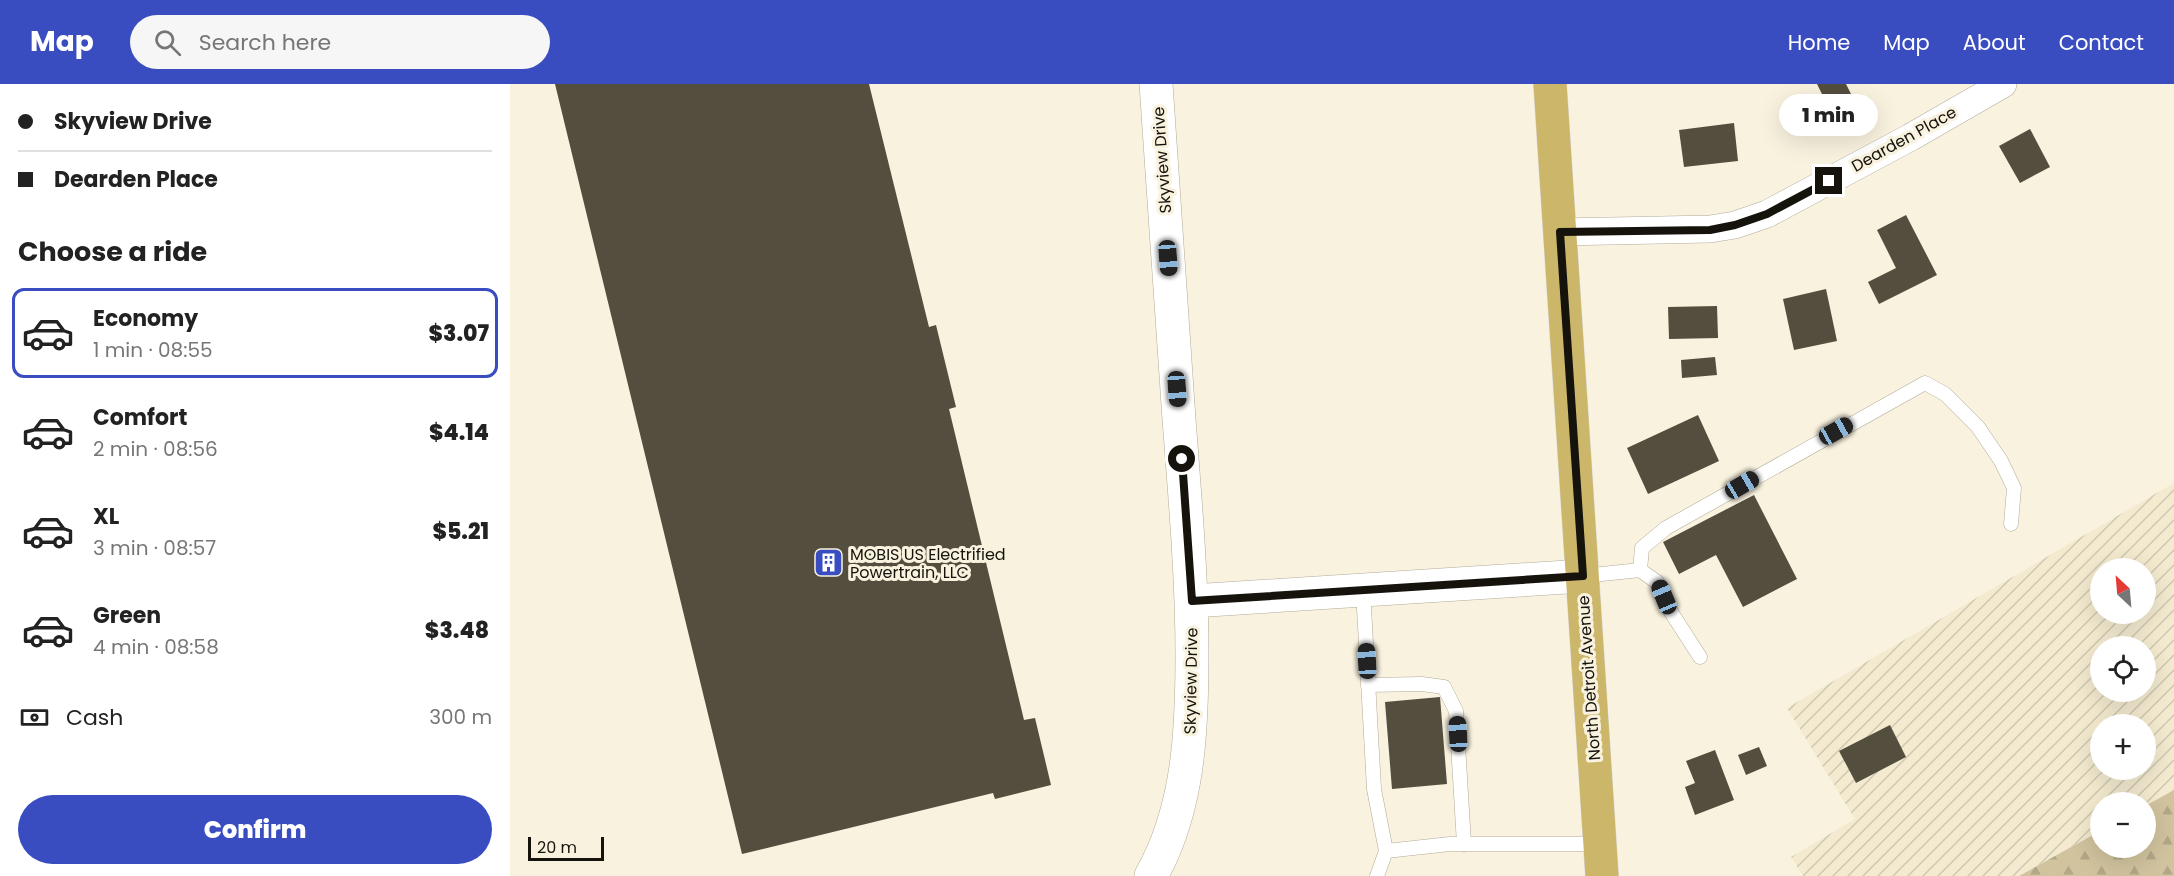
<!DOCTYPE html>
<html lang="en">
<head>
<meta charset="utf-8">
<style>
	:root { --surface:#fff; --page:#f6f6f6; --text:#222; --muted:#767676; --line:#e0e0e0; --accent:#394dc0 }
	body { margin:0; font-family:Poppins,sans-serif; background:var(--page); color:var(--text); height:100vh; display:flex; flex-direction:column; font-size:22px; white-space:nowrap }
	* { box-sizing:border-box; margin:0 }
	p { font-size:20px; color:var(--muted) }
	.icon { flex:none; width:33px; height:33px; fill:none; stroke:currentColor; stroke-width:2; stroke-linecap:round; stroke-linejoin:round }
	.map { position:relative; flex:1; overflow:hidden }
	.panel { display:flex; flex-direction:column; background:var(--surface); width:510px }
	.panel>* { flex:none }
	.top-card { display:grid; align-content:center; height:132px; padding:0 18px; background:var(--surface) }
	.needle { width:39px; rotate:334deg }
	.tools { position:absolute; left:1580px; top:474px; display:grid; gap:12px }
	.tools a { display:grid; place-items:center; width:66px; height:66px; border-radius:50%; background:var(--surface); box-shadow:0 6px 24px #0002; font-size:30px }
	.scale { position:absolute; left:18px; bottom:15px; width:76px; box-sizing:border-box; padding-left:6px; border:3px solid #15130c; border-top:0; font-size:16px; line-height:21px; white-space:nowrap; color:#15130c; -webkit-text-stroke:4px #f9f2df; paint-order:stroke }
	.end { position:absolute; width:27px; height:27px; margin:-14px; border:8px solid #15130c; background:#fff; box-shadow:0 0 0 3px #fff }
	.from { border-radius:50% }
	.bubble { position:absolute; height:42px; border-radius:21px; background:var(--surface); box-shadow:0 6px 24px #0002; font-size:20px; font-weight:800; line-height:42px; text-align:center }
	.car { position:absolute; width:18px; height:36px; margin:-18px -9px; border-radius:8px; box-shadow:0 0 4px 2px #0007; background:linear-gradient(#222 24%,#8ab4d8 0 40%,#222 0 76%,#8ab4d8 0 86%,#222 0) }
	.top-card b { display:flex; align-items:center; gap:21px; height:57px; font-size:22px }
	.top-card b+b { border-top:2px solid var(--line) }
	.top-card i { width:15px; height:15px; background:var(--text) }
	ul { padding:0; list-style:none }
	li { display:flex; align-items:center; gap:18px; height:90px; margin:0 12px 9px; padding:0 6px; border:3px solid transparent; border-radius:12px }
	li div { flex:1 }
	li b { display:block; font-size:22px }
	li em { font-style:normal; font-weight:800 }
	li.active { border-color:var(--accent) }
	li>.icon { width:54px; height:54px; stroke-width:1.5 }
	h2 { padding:0 18px; font-size:27px; line-height:72px }
	.pay { display:flex; align-items:center; gap:15px; height:66px; padding:0 18px; font-size:22px }
	.pay p { margin-inline-start:auto }
	.cta { display:flex; gap:12px; margin-top:auto; padding:12px 18px }
	.cta a { flex:1; height:69px; border-radius:36px; background:var(--accent); color:#fff; font-size:24px; font-weight:800; line-height:69px; text-align:center }
	header { display:flex; align-items:center; gap:36px; box-sizing:border-box; height:84px; padding:0 30px; background:var(--accent); color:#fff }
	header strong { font-size:28px }
	nav { display:flex; gap:33px; margin-inline-start:auto; font-size:21px }
	.search { width:420px; height:54px; background:var(--page); display:flex; align-items:center; gap:15px; box-sizing:border-box; padding:0 21px; border-radius:33px; color:var(--muted); font-size:22px }
	main { display:flex; flex:1; min-height:0 }
	.map>svg:first-child { display:block }
	.industrial { fill:url(#industrial-furrows); fill-rule:evenodd }
	.forest { fill:url(#forest-firs) }
	.building { fill:#534e3e }
	.lines { fill:none; stroke-linecap:round; stroke-linejoin:round }
	.service-casing { stroke:#b2ab99; stroke-width:15 }
	.minor-casing { stroke:#b2ab99; stroke-width:28 }
	.tertiary-casing { stroke:#b2ab99; stroke-width:34 }
	.primary-casing { stroke:#dad9d8; stroke-width:34 }
	.service { stroke:#fff; stroke-width:14 }
	.minor { stroke:#fff; stroke-width:27 }
	.tertiary { stroke:#fff; stroke-width:33 }
	.primary { stroke:#cbb669; stroke-width:33 }
	.route { stroke:#15130c; stroke-width:8 }
	.labels { text-anchor:middle; dominant-baseline:central; stroke-width:6; stroke-linejoin:round; paint-order:stroke }
	.street-label { font-size:16px; fill:#15130c; stroke:#f9f2df }
	.poi-label { font-size:16px; fill:#15130c; stroke:#f9f2df; text-anchor:start }
</style>
</head>
<body>
<header>
<strong>Map</strong>
<div class="search"><svg class="icon" aria-label="search" viewBox="0 0 24 24"><circle cx="10" cy="10" r="6"/><path d="M15 15l6 6"/></svg>Search here</div>
<nav><a>Home</a><a>Map</a><a>About</a><a>Contact</a></nav>
</header>
<main>
<section class="panel">
<div class="top-card">
<b><i class="from"></i>Skyview Drive</b>
<b><i></i>Dearden Place</b>
</div>
<h2>Choose a ride</h2>
<ul>
<li class="active"><svg class="icon" aria-label="car" viewBox="0 0 24 24"><path d="M5 17H2v-5l4-1 3-4h7l3 4 3 1v5h-3M9 17h6M6 11h13"/><circle cx="7" cy="17" r="2"/><circle cx="17" cy="17" r="2"/></svg><div><b>Economy</b><p>1 min · 08:55</p></div><em>$3.07</em></li>
<li><svg class="icon" aria-label="car" viewBox="0 0 24 24"><path d="M5 17H2v-5l4-1 3-4h7l3 4 3 1v5h-3M9 17h6M6 11h13"/><circle cx="7" cy="17" r="2"/><circle cx="17" cy="17" r="2"/></svg><div><b>Comfort</b><p>2 min · 08:56</p></div><em>$4.14</em></li>
<li><svg class="icon" aria-label="car" viewBox="0 0 24 24"><path d="M5 17H2v-5l4-1 3-4h7l3 4 3 1v5h-3M9 17h6M6 11h13"/><circle cx="7" cy="17" r="2"/><circle cx="17" cy="17" r="2"/></svg><div><b>XL</b><p>3 min · 08:57</p></div><em>$5.21</em></li>
<li><svg class="icon" aria-label="car" viewBox="0 0 24 24"><path d="M5 17H2v-5l4-1 3-4h7l3 4 3 1v5h-3M9 17h6M6 11h13"/><circle cx="7" cy="17" r="2"/><circle cx="17" cy="17" r="2"/></svg><div><b>Green</b><p>4 min · 08:58</p></div><em>$3.48</em></li>
</ul>
<div class="pay"><svg class="icon" aria-label="cash" viewBox="0 0 24 24"><path d="M3 7h18v10H3z"/><circle cx="12" cy="12" r="2"/></svg>Cash<p>300 m</p></div>
<div class="cta"><a>Confirm</a></div>
</section>
<div class="map">
<svg width="1664" height="792" viewBox="0 0 1664 792">
	<defs>
		<pattern id="industrial-furrows" width="10" height="10" patternUnits="userSpaceOnUse" patternTransform="scale(1.5)"><rect width="10" height="10" fill="#f3eacf"/><path d="M-1 1l2-2M0 10L10 0M9 11l2-2" fill="none" stroke="#cfc8b1"/></pattern>
		<pattern id="forest-firs" width="22" height="20" patternUnits="userSpaceOnUse" patternTransform="scale(1.5)"><rect width="22" height="20" fill="#d1c39e"/><path d="M5 1l3.5 6h-7zM16 11l3.5 6h-7z" fill="#b3a787"/></pattern>
	</defs>
	<rect width="100%" height="100%" fill="#f9f2df"/>
	<path class="industrial" d="M 1664,399 L 1664,706 L 1635,722 L 1635,718 L 1590,718 L 1590,747 L 1509,792 L 1293,792 L 1281,773 L 1345,735 L 1277,624 ZM 1590,484 L 1635,484 L 1635,530 L 1590,530 ZM 1590,562 L 1635,562 L 1635,608 L 1590,608 ZM 1590,640 L 1635,640 L 1635,686 L 1590,686 Z"/>
	<polygon class="forest" points="1664,706 1664,792 1509,792 1590,747 1590,764 1635,764 1635,722"/>
	<g class="building">
		<polygon points="45,0 359,0 419,243 426,241 446,323 439,325 514,636 525,634 541,701 485,715 483,709 232,770"/>
		<polygon points="1307,0 1336,0 1343,14 1320,26"/>
		<polygon points="1224,39 1228,77 1174,83 1169,46"/>
		<polygon points="1520,45 1540,83 1510,99 1489,62"/>
		<polygon points="1396,131 1427,191 1369,220 1358,198 1386,184 1367,146"/>
		<polygon points="1316,205 1327,257 1284,266 1273,215"/>
		<polygon points="1207,222 1208,254 1159,255 1158,223"/>
		<polygon points="1205,273 1207,291 1172,294 1171,276"/>
		<polygon points="1188,331 1209,377 1138,410 1117,364"/>
		<polygon points="1244,411 1287,495 1233,523 1206,471 1169,490 1153,458"/>
		<polygon points="930,613 937,700 882,705 875,618"/>
		<polygon points="1380,641 1396,673 1346,699 1329,667"/>
		<polygon points="1249,663 1257,682 1236,691 1228,671"/>
		<polygon points="1205,666 1224,716 1185,731 1175,703 1185,699 1176,677"/>
	</g>
	<g class="lines">
		<defs>
			<g id="service">
				<polyline points="1130,486 1132,464 1156,444 1415,299 1435,310 1468,343 1491,377 1504,404 1501,440"/>
				<polyline points="1073,492 1130,486 1147,498 1161,528 1190,573"/>
				<polyline points="853,506 864,705 876,767"/>
				<polyline points="858,601 912,600 934,603 946,627 954,760"/>
				<polyline points="867,792 876,767 940,760 1090,760"/>
			</g>
			<polyline id="minor" points="1050,148 1200,145 1225,141 1257,130 1401,53 1493,0"/>
			<g id="tertiary">
				<polyline points="682,517 1073,492"/>
				<path d="M 641,792 C 679,725 682,646 682,571 C 682,493 675,414 669,335 C 662,224 654,112 646,0"/>
			</g>
			<polyline id="primary" points="1040,0 1092,792"/>
		</defs>
		<use href="#service" class="service-casing"/>
		<use href="#minor" class="minor-casing"/>
		<use href="#tertiary" class="tertiary-casing"/>
		<use href="#primary" class="primary-casing"/>
		<use href="#service" class="service"/>
		<use href="#minor" class="minor"/>
		<use href="#tertiary" class="tertiary"/>
		<use href="#primary" class="primary"/>
	</g>
	<g class="lines">
		<polyline class="route" points="672,375 682,517 1073,492 1050,148 1200,146 1225,141 1257,130 1319,97"/>
	</g>
	<defs>
		<symbol id="building-square" viewBox="-11 -11 22 22"><rect x="-9" y="-9" width="18" height="18" rx="4" fill="#394dc0" stroke="#f9f2df"/><path d="M-4-6H4V6H1V3H-1V6H-4ZM-2.5-4.3h1.7v1.8h-1.7ZM.8-4.3h1.7v1.8H.8ZM-2.5-1h1.7V.8h-1.7ZM.8-1h1.7V.8H.8Z" fill="#fff"/></symbol>
	</defs>
	<g fill-rule="evenodd">
		<use href="#building-square" x="302" y="462" width="33" height="33"/>
	</g>
	<g class="labels">
		<g class="street-label">
			<text transform="translate(1394 55) rotate(-29)">Dearden Place</text>
			<text transform="translate(652 76) rotate(-94)">Skyview Drive</text>
			<text transform="translate(1079 594) rotate(-94)">North Detroit Avenue</text>
			<text transform="translate(681 597) rotate(-89)">Skyview Drive</text>
		</g>
		<g class="poi-label">
			<text x="340" y="470">MOBIS US Electrified<tspan x="340" dy="18">Powertrain, LLC</tspan></text>
		</g>
	</g>
</svg>
<div class="tools">
<a><svg class="needle" viewBox="-14 -14 28 28"><path d="M0-13l5 13h-10z" fill="#e53935"/><path d="M0 13l5-13h-10z" fill="#767676"/></svg></a>
<a><svg class="icon" aria-label="locate" viewBox="0 0 24 24"><circle cx="12" cy="12" r="6"/><path d="M12 2v4M12 18v4M2 12h4M18 12h4"/></svg></a>
<a>+</a>
<a>−</a>
</div>
<div class="scale">20 m</div>
<i class="end from" style="left:672px;top:375px"></i>
<i class="end" style="left:1319px;top:97px"></i>
<div class="bubble" style="left:1269px;top:10px;width:99px">1 min</div>
<i class="car" style="left:658px;top:174px;rotate:176deg"></i>
<i class="car" style="left:667px;top:305px;rotate:176deg"></i>
<i class="car" style="left:1326px;top:347px;rotate:61deg"></i>
<i class="car" style="left:1232px;top:401px;rotate:60deg"></i>
<i class="car" style="left:1154px;top:513px;rotate:337deg"></i>
<i class="car" style="left:857px;top:577px;rotate:357deg"></i>
<i class="car" style="left:948px;top:650px;rotate:357deg"></i>
</div>
</main>
</body>
</html>
